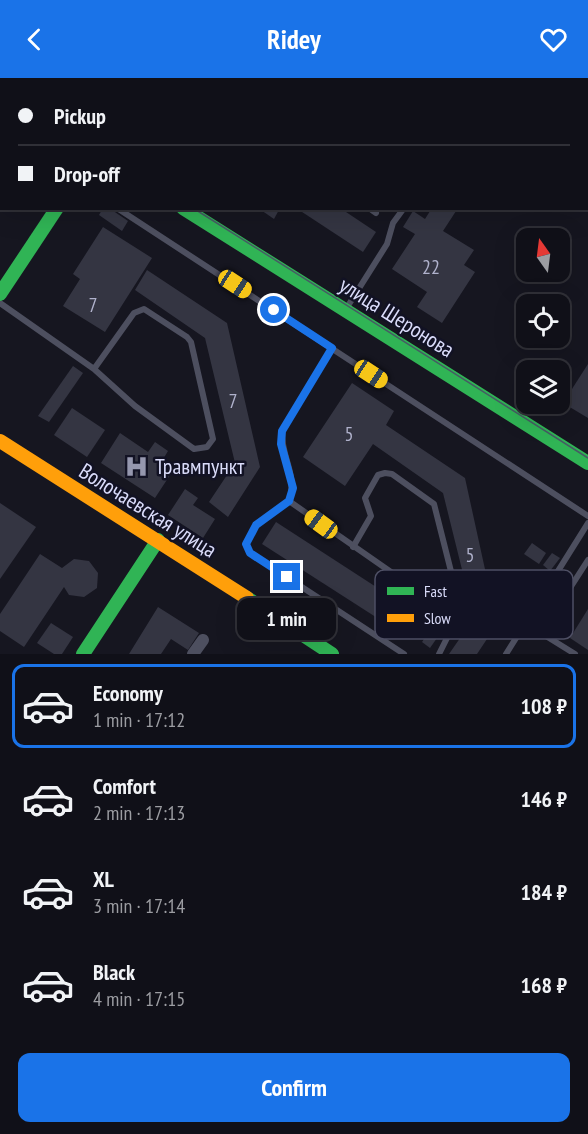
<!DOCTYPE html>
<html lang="en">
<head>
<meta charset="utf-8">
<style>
	:root { --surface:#101018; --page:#1e1e25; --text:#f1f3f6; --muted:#9c9da2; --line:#303037; --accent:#1a73e8 }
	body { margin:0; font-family:"PT Sans Narrow",sans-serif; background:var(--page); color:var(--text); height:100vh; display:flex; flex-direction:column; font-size:22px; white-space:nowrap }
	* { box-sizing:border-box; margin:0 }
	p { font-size:20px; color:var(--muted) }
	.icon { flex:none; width:33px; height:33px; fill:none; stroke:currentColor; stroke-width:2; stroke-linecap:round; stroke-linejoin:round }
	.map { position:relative; height:576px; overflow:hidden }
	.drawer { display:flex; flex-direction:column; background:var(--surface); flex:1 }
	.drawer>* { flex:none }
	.hud { position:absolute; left:0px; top:0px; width:588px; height:132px; box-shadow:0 6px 24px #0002,0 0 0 2px var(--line); display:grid; align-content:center; height:132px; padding:0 18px; background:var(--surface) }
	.needle { width:39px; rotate:346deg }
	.controls { position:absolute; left:516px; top:150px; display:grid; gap:12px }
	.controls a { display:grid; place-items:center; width:54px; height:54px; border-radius:12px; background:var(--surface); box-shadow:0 6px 24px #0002,0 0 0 2px var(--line); font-size:30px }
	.end { position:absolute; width:27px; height:27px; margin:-14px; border:8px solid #1a73e8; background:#fff; box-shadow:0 0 0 3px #fff }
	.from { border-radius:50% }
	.bubble { position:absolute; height:42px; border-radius:12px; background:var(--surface); box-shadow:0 6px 24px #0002,0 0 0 2px var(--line); font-size:20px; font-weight:800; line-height:42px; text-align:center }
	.car { position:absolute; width:18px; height:36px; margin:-18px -9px; border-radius:8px; box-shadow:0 0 4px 2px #0007; background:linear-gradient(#f5c518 24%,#345 0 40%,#f5c518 0 76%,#345 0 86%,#f5c518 0) }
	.hud b { display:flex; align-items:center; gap:21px; height:57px; font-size:22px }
	.hud b+b { border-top:2px solid var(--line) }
	.hud i { width:15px; height:15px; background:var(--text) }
	ul { padding:10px 0 0; list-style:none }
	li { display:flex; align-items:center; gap:18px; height:84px; margin:0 12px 9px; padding:0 6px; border:3px solid transparent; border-radius:12px }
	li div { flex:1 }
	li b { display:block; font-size:22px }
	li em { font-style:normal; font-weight:800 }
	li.current { border-color:var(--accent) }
	li>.icon { width:54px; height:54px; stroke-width:1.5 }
	.cta { display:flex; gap:12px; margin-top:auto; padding:12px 18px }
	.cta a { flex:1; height:69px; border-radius:12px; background:var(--accent); color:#fff; font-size:24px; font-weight:800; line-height:69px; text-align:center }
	header { display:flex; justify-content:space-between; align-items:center; height:78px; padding:0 18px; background:var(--accent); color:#fff; font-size:27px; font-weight:800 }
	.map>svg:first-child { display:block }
	.building { fill:#343542 }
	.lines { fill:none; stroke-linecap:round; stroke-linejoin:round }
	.lane { stroke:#4d4f5f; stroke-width:6 }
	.street { stroke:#4d4f5f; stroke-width:12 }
	.fast { stroke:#30b455; stroke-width:14 }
	.slow { stroke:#ff9f0a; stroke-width:14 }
	.tram { stroke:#465b64; stroke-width:1.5 }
	.route { stroke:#1a73e8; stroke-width:8 }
	.labels { text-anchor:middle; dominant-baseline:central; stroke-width:5; stroke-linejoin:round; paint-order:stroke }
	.number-label { font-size:20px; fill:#b0b2cc }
	.street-label { font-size:22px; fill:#dadcfa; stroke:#121224 }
	.poi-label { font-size:22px; fill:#dadcfa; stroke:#121224; text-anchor:start }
	.key { fill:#121224; stroke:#4e4f64; stroke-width:1.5 }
	.key-label { font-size:16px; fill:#dadcfa }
</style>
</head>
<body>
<header><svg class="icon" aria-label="back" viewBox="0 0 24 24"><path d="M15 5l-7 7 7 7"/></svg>Ridey<svg class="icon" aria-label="heart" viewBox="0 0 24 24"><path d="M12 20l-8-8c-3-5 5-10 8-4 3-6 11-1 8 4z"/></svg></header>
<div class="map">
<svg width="588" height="576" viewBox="0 0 588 576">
	<rect width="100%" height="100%" fill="#161620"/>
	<g class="building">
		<polygon points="103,130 109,130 128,143 122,153 99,137"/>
		<polygon points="258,130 280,130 274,141"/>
		<polygon points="296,130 340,130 376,154 363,174"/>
		<polygon points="432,130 458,130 443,153 474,172 464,187 475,194 442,245 417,229 427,214 392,191 415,156 403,149 413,133 425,141"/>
		<polygon points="103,149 152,180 105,254 63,228 80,201 73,196"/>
		<polygon points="147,192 227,245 260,389 228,439 209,424 235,385 205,260 135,212"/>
		<polygon points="588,286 588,340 563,325"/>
		<polygon points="73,288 83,295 49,344 38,338"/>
		<polygon points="352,305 394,333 386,347 465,400 497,546 477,576 449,576 474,540 443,415 373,366 345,408 303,379"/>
		<polygon points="72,330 105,352 87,379 54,357"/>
		<polygon points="120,355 148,374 155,364 168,373 162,383 174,391 155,420 101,385"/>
		<polygon points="185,411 198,420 193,427 215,441 203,460 168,437"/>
		<polygon points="0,425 36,449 0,501"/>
		<polygon points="276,444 424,540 410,561 262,466"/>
		<polygon points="532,465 546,475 539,486 524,476"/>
		<polygon points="552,475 560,480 550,493 543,487"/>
		<polygon points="40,476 62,490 74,481 89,483 98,495 97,510 84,519 69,517 64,509 24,569 0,553 0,536"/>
		<polygon points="158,529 199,555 188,572 171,561 161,576 129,576"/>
		<polygon points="588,531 588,572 570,560"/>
		<polygon points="51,545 73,559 62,576 54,576 37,565"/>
		<polygon points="428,555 437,560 430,570 422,564"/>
	</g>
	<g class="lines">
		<g class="lane">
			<polyline points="280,0 281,2"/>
			<polyline points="244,2 245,0"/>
			<polyline points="458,2 459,0"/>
			<polyline points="117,130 588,438"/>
			<polyline points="369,130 376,135"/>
			<polyline points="0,225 94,291 135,328 194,371 207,369 213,361 191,264 187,259 144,231 134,235 94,291"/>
			<polyline points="346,231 387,166 393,145 404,130"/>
			<path d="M 332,270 L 282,353 C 281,380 298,396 289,423 L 457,540 L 439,576"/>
			<polyline points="289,423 256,447 246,466 250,475 404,576"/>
			<polyline points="353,469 371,438 365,420 378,397 385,395 392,396 434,426 459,525 457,540"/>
			<polyline points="552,538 588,482"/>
			<polyline points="525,545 575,576"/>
			<polyline points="506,576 588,445"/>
		</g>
		<polyline class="street" points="193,576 203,562"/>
		<g class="fast">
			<polyline points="142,0 142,2"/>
			<polyline points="0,16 2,17"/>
			<polyline points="183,130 588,385"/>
			<polyline points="0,216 57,130"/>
			<polyline points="247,520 332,576"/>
			<polyline points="83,576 158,462"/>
		</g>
		<polyline class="slow" points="0,363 247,520"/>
		<g class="tram">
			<polyline points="0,11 2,12"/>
			<polyline points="193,130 588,380"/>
		</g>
	</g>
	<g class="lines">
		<polyline class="route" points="274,232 332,270 282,353 281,366 293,410 289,423 256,447 246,466 250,475 287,499"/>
	</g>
	<defs>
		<symbol id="hospital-bare" viewBox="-9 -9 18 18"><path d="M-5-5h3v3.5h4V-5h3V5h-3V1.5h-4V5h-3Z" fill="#9597ae" stroke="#121224" stroke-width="2.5" paint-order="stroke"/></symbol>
	</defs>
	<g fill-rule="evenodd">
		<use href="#hospital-bare" x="120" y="372" width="33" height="33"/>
	</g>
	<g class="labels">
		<g class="number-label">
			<text x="431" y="189">22</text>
			<text x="93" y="227">7</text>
			<text x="233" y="323">7</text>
			<text x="349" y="356">5</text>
			<text x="470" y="477">5</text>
		</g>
		<g class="street-label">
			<text transform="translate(397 239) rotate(32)">улица Шеронова</text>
			<text transform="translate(148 432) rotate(32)">Волочаевская улица</text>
		</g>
		<g class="poi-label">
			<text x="155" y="388">Травмпункт</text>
		</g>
	</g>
	<rect x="375" y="492" width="198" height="69" rx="9" class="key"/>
	<rect x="387" y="509" width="27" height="8" fill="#30b455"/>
	<rect x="387" y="536" width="27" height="8" fill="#ff9f0a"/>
	<g class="key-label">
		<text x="424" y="519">Fast</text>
		<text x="424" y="546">Slow</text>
	</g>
</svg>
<div class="controls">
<a><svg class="needle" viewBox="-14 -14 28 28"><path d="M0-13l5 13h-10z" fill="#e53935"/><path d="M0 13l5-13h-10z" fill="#9c9da2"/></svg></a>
<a><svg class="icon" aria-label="locate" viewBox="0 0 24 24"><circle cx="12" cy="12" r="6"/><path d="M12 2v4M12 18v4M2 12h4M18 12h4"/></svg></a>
<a><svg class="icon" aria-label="layers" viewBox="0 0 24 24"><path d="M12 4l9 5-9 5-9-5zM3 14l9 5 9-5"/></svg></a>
</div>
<i class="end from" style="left:274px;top:232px"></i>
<i class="end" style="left:287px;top:499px"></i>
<div class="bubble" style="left:237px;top:520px;width:99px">1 min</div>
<i class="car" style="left:235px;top:206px;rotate:123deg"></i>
<i class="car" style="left:371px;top:296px;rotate:123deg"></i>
<i class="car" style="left:321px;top:446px;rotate:306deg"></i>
<div class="hud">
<b><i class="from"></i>Pickup</b>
<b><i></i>Drop-off</b>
</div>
</div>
<section class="drawer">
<ul>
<li class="current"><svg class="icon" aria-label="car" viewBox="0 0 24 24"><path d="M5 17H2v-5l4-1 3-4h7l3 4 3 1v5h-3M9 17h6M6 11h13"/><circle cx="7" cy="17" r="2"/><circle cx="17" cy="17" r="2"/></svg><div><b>Economy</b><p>1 min · 17:12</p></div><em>108 ₽</em></li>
<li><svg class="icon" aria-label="car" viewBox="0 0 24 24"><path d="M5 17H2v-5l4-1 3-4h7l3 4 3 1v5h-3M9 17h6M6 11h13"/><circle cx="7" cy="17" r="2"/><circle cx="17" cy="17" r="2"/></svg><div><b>Comfort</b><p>2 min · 17:13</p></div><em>146 ₽</em></li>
<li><svg class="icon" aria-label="car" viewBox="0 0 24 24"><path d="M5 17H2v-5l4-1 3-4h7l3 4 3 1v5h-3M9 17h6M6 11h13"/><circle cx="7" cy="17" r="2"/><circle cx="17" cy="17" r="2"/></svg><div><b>XL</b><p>3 min · 17:14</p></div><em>184 ₽</em></li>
<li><svg class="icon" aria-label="car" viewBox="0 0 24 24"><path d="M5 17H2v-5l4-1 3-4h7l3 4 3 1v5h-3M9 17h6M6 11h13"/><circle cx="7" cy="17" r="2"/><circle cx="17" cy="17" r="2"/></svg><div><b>Black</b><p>4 min · 17:15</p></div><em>168 ₽</em></li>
</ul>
<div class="cta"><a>Confirm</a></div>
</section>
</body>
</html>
